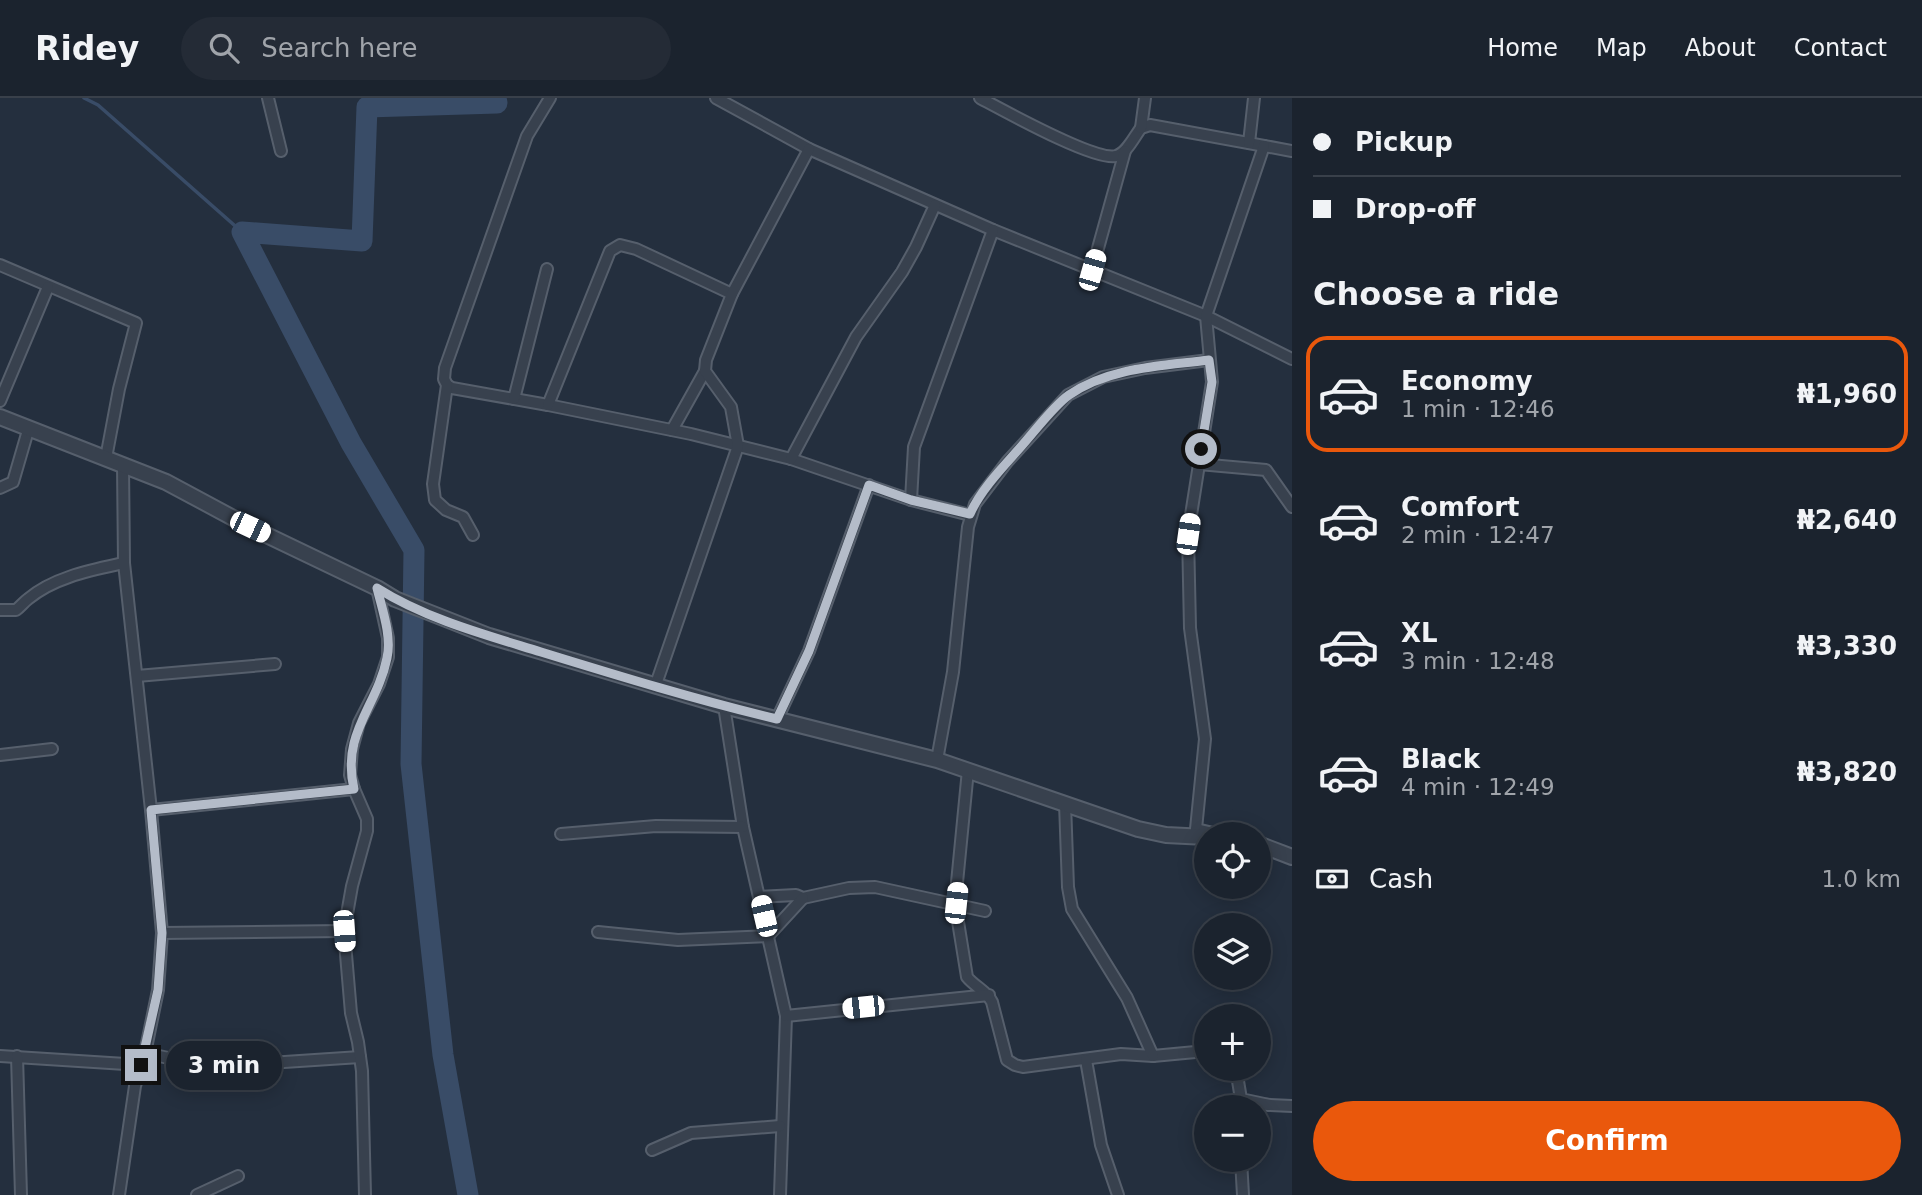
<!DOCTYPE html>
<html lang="en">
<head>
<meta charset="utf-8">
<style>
	:root { --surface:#1b232e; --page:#242b36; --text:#f1f3f6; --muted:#a0a4aa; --line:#39404a; --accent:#ea580c }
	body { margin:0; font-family:"DejaVu Sans",sans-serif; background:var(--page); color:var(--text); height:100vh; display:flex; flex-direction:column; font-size:26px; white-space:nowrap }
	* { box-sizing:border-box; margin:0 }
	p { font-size:23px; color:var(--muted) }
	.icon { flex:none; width:38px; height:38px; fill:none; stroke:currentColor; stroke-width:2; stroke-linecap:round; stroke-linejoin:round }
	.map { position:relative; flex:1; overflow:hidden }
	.panel { display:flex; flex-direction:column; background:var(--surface); width:630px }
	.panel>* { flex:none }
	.hud { display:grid; align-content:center; height:154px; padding:0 21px; background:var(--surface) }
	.fabs { position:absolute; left:1194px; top:724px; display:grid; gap:14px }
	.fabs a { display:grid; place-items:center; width:77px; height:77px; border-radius:50%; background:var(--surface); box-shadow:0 4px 18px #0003,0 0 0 2px var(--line); font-size:35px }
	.end { position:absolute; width:32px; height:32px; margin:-16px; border:9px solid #b4bcc9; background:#111; box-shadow:0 0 0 4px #111 }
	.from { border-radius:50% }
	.bubble { position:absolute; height:49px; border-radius:24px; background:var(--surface); box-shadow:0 4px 18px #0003,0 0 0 2px var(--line); font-size:23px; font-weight:700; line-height:49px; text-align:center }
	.car { position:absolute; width:21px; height:42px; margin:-21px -10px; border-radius:9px; box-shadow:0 0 5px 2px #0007; background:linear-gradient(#fff 24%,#345 0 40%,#fff 0 76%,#345 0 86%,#fff 0) }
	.hud b { display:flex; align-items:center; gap:24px; height:66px; font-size:26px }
	.hud b+b { border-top:2px solid var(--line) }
	.hud i { width:18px; height:18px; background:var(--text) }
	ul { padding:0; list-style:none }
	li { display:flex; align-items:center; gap:21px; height:116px; margin:0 14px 10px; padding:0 7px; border:4px solid transparent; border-radius:21px }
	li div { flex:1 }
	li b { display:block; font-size:26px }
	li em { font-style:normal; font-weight:700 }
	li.on { border-color:var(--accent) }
	li>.icon { width:63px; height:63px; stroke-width:1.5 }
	h2 { padding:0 21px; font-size:32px; line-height:84px }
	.pay { display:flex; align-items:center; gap:18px; height:77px; padding:0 21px; font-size:26px }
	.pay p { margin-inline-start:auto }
	.action { display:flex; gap:14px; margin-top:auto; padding:14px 21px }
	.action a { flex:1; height:80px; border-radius:42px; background:var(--accent); color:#fff; font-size:28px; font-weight:700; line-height:80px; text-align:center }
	header { display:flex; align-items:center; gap:42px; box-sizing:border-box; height:98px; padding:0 35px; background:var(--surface); border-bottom:2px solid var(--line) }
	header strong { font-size:33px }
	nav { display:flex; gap:38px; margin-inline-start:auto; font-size:24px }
	.search { width:490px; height:63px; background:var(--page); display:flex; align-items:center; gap:18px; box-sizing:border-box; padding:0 24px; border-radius:38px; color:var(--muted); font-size:26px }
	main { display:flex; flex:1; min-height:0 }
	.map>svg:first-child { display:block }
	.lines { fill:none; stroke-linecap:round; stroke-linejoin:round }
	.stream { stroke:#394c67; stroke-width:3.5 }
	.river { stroke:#394c67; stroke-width:21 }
	.minor-casing { stroke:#565f6c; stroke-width:14 }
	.tertiary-casing { stroke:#565f6c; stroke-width:18 }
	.minor { stroke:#38414e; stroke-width:10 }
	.tertiary { stroke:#38414e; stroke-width:14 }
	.route { stroke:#b4bcc9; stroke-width:9 }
</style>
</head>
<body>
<header>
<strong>Ridey</strong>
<div class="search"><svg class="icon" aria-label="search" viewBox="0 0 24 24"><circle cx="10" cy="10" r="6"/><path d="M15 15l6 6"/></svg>Search here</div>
<nav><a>Home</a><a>Map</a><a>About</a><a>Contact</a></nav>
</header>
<main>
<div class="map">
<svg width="1292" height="1097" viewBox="0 0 1292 1097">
	<rect width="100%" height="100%" fill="#242f3e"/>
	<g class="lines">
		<polyline class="stream" points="84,0 98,7 242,134"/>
		<polyline class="river" points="468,1097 443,957 411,666 414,452 351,345 242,134 362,143 367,9 497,5 496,0"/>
		<defs>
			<g id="minor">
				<polyline points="268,0 281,53"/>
				<polyline points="716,0 809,51 993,132 1206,218 1292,261"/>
				<path d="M 980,0 C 1003,12 1094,63 1116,58 C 1127,55 1134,39 1141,30 L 1150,27 L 1292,53"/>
				<polyline points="1141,30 1145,0"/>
				<polyline points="1249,45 1254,0"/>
				<polyline points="0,167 136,225 119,291 106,360"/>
				<polyline points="1092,172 1125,53"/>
				<polyline points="447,287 452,290 548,307 691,336 791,361 911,402 970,417"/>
				<polyline points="514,301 547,171"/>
				<polyline points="0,303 48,189"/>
				<polyline points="548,307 610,153 620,147 636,151 732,196"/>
				<polyline points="672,332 705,273"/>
				<polyline points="791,361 856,239 902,174 916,149 935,107"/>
				<polyline points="1199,366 1266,372 1292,409"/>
				<polyline points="0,390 13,384 29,329"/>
				<polyline points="911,402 914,349 993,132"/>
				<polyline points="473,437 463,419 446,412 435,402 433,386 447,287 444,281 445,270 527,38 550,0"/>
				<path d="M 0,512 L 16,512 C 20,509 24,504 28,501 C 54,479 92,472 124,465"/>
				<polyline points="137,578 275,566"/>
				<polyline points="655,589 738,348 731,309 705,273 706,262 732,196 809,51"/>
				<polyline points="724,608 743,729 786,918 780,1097"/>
				<polyline points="777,621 809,553 869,387"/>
				<polyline points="0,657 52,651"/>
				<polyline points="937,662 953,574 968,429 975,406 1007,364 1068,297 1103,279 1145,270 1209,262"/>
				<path d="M 968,672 L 955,805 L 967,879 C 975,889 987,893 992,904 L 1007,962 L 1015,967 L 1023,969 L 1121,956 L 1153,958 L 1206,953"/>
				<polyline points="1065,705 1068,789 1072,811 1127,900 1153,958"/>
				<polyline points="151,712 354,691"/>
				<polyline points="561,736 656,728 743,729"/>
				<polyline points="1222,737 1196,731 1205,641 1190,530 1188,436 1212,284 1206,218 1264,48"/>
				<polyline points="759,799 796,797 803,800 849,790 875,789 985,813"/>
				<polyline points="598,834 678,842 768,838 803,800"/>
				<polyline points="162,835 344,833"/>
				<polyline points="786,918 989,897"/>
				<polyline points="145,955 192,965 253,966 360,959"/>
				<polyline points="0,958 141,967"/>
				<polyline points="17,958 21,1097"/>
				<polyline points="1086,962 1101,1047 1118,1097"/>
				<polyline points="1236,971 1241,1001 1269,1007"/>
				<polyline points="1243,1010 1252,1006 1292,1008"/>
				<polyline points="652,1052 691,1035 780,1028"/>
				<polyline points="1241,1062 1243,1097"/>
				<polyline points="119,1097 135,988 145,955 158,892 162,835 151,712 124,465 123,367"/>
				<polyline points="197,1097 238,1078"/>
				<polyline points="365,1097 362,973 358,944 351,915 344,833 352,788 367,733 367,721 354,691 350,677 352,651 359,625 379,586 388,559 388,540 377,490"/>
			</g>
			<g id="tertiary">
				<polyline points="0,319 166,384 250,429 377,490 395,501 489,538 724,608 937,662 1138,731 1166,737 1206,739"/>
				<polyline points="1258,746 1292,759"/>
			</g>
		</defs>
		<use href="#minor" class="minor-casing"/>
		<use href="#tertiary" class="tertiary-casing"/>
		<use href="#minor" class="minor"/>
		<use href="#tertiary" class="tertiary"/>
	</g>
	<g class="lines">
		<path class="route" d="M 141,967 L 158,892 L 162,835 L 151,712 L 354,691 C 341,635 377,609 387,560 C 392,538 382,511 377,490 C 426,521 486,537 541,554 C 619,578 697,602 777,621 L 809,553 L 869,387 L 911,402 L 970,416 C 980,393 1001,371 1018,352 C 1032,337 1053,308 1069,297 C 1109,269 1163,268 1209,262 L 1212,284 L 1201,351"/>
	</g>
</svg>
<div class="fabs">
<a><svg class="icon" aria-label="locate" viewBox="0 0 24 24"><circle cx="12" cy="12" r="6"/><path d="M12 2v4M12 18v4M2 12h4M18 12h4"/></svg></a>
<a><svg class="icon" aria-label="layers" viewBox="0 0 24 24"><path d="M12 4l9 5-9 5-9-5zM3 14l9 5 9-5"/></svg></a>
<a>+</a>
<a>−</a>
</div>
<i class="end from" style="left:1201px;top:351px"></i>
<i class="end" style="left:141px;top:967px"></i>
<div class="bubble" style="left:166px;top:943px;width:116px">3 min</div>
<i class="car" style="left:1092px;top:172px;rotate:16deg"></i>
<i class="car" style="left:250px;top:429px;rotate:115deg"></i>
<i class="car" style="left:1188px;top:436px;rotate:8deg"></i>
<i class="car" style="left:956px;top:805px;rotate:6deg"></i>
<i class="car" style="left:764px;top:818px;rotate:347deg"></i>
<i class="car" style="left:344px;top:833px;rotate:176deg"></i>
<i class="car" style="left:863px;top:909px;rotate:264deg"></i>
</div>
<section class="panel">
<div class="hud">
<b><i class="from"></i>Pickup</b>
<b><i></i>Drop-off</b>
</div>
<h2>Choose a ride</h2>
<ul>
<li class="on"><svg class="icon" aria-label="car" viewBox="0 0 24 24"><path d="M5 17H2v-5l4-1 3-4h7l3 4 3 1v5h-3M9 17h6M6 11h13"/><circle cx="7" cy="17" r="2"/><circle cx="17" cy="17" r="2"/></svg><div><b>Economy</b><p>1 min · 12:46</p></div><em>₦1,960</em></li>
<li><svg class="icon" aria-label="car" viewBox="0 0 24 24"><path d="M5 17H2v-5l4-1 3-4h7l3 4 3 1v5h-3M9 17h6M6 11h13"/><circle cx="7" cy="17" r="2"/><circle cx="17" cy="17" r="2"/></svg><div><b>Comfort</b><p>2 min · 12:47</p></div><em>₦2,640</em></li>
<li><svg class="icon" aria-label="car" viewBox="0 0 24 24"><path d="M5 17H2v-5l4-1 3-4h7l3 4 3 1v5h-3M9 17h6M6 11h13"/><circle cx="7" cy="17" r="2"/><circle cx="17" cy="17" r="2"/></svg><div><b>XL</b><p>3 min · 12:48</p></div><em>₦3,330</em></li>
<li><svg class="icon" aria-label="car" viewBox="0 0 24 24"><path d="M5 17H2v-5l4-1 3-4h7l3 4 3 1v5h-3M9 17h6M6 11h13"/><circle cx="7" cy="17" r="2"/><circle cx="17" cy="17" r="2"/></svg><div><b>Black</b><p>4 min · 12:49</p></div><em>₦3,820</em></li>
</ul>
<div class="pay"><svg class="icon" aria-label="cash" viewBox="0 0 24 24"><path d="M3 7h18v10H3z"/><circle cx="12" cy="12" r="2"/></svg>Cash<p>1.0 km</p></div>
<div class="action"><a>Confirm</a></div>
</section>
</main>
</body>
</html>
